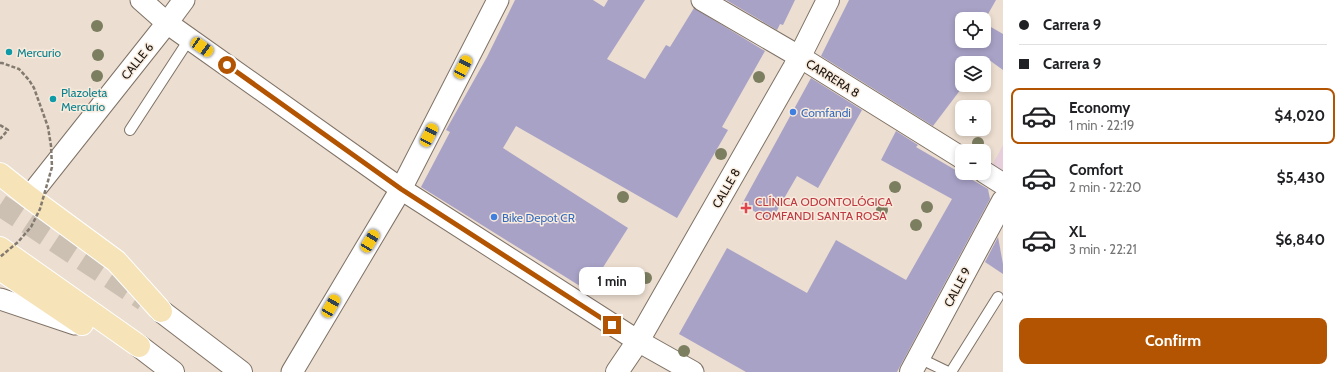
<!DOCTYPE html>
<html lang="en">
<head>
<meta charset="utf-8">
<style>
	:root { --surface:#fff; --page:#f2f2f2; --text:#202124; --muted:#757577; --line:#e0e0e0; --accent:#b25401 }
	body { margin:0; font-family:Cabin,sans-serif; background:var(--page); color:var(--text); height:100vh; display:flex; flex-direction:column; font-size:15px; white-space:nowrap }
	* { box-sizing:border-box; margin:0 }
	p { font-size:13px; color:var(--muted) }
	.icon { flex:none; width:22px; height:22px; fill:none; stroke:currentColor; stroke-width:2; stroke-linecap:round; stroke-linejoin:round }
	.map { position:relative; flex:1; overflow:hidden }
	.drawer { display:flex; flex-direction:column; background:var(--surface); width:340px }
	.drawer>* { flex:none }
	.banner { display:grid; align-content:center; height:88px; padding:0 16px; background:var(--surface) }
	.buttons { position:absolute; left:955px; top:12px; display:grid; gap:8px }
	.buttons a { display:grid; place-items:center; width:36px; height:36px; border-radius:8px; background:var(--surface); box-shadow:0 2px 6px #0003; font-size:20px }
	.end { position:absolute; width:18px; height:18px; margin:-9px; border:5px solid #b25401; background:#fff; box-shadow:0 0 0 2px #fff }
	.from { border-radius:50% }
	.bubble { position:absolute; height:28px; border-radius:8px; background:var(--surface); box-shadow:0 2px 6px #0003; font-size:13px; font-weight:800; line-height:28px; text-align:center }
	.car { position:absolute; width:12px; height:24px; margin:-12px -6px; border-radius:5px; box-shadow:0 0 3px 1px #0007; background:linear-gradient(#f5c518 24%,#345 0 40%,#f5c518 0 76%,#345 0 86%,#f5c518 0) }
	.banner b { display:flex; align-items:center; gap:14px; height:38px; font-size:15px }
	.banner b+b { border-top:1px solid var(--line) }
	.banner i { width:10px; height:10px; background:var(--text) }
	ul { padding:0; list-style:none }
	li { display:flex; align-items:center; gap:12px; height:56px; margin:0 8px 6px; padding:0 8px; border:2px solid transparent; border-radius:8px }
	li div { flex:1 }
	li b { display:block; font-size:15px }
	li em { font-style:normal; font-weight:800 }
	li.current { border-color:var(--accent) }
	li>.icon { width:36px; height:36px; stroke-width:1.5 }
	.action { display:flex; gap:8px; margin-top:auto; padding:8px 16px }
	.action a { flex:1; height:46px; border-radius:8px; background:var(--accent); color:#fff; font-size:16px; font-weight:800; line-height:46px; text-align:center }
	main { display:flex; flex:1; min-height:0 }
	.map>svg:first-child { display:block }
	.commercial { fill:#e6cfdb }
	.building { fill:#a8a2c7 }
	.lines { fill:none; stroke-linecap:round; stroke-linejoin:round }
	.primary-tunnel { stroke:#ccc0b3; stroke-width:22; stroke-dasharray:22 11; stroke-linecap:butt }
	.lane-casing { stroke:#7f7266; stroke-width:12 }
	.street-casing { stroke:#7f7266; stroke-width:23 }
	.secondary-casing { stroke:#7f7266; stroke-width:24 }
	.primary-casing { stroke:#fff; stroke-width:24 }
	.path { stroke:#82796f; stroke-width:2.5; stroke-dasharray:4 2; stroke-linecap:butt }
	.lane { stroke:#fff; stroke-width:10 }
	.street { stroke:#fff; stroke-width:21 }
	.secondary { stroke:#fff; stroke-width:22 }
	.primary { stroke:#f7e3b8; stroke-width:22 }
	.path-bridge { stroke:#82796f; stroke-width:2.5; stroke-dasharray:4 2; stroke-linecap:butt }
	.tree { fill:#7c7e60 }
	.route { stroke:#b25401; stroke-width:5 }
	.culture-dot { fill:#0f9aa8; stroke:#f9ebdd; stroke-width:1.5 }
	.shop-dot { fill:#3f7fe0; stroke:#f9ebdd; stroke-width:1.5 }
	.health-dot { fill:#e0444e; stroke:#f9ebdd; stroke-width:1.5 }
	.labels { text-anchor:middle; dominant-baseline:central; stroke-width:3; stroke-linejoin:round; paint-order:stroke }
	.culture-label { font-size:12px; fill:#0d838f; stroke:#f9ebdd; text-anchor:start }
	.street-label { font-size:12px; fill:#1a1510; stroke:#f9ebdd }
	.shop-label { font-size:12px; fill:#366cbe; stroke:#f9ebdd; text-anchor:start }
	.health-label { font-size:12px; fill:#be3a42; stroke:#f9ebdd; text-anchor:start }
</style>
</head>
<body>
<main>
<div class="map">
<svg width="1003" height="372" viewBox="0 0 1003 372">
	<rect width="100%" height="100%" fill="#ecded0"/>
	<polygon class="commercial" points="1003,145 1003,181 989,171"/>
	<g class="building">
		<polygon points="515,0 593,0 604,7 608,0 645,0 607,59 645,79 666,45 670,47 694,8 765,51 722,127 728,130 677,218 516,126 503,148 628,228 588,291 421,187 450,132 446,130 487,57"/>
		<polygon points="726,0 795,0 783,25 780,24 777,30"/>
		<polygon points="849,0 996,0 984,21 984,19 962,19 962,41 984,41 984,23 1003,34 1003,70 985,57 981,63 962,63 962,85 964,85 933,126 821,56"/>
		<polygon points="811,78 862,110 818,188 797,176 771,221 742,204"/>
		<polygon points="896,131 918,145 916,147 988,189 990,199 897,372 746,372 679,334 727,248 807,293 836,240 906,280 952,199 881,160"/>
		<polygon points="998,237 1003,264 1003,274 985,262"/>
	</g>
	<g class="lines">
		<polyline class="primary-tunnel" points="0,205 144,300"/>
		<defs>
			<g id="lane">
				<polyline points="130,130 190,38"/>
				<polyline points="919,358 948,372"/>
				<polyline points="951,372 998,297"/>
			</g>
			<g id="street">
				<polyline points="141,0 167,23 401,189 638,341 693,372"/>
				<polyline points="702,0 800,57 962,158"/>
				<polyline points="984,172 1003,184"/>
				<polyline points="29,197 167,23 184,0"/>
				<polyline points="0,299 75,324"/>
				<polyline points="292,372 401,189 498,0"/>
			</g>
			<g id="secondary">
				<polyline points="161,311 241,372"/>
				<polyline points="139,346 173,372"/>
				<polyline points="617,372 638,341 794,68 828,0"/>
				<polyline points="911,372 1003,201"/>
			</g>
			<g id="primary">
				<polyline points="0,174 29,197 116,261 161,311"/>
				<polyline points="0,248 139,346"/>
				<polyline points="0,269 82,324"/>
			</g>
		</defs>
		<use href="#lane" class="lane-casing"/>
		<use href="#street" class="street-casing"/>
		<use href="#secondary" class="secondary-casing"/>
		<use href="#primary" class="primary-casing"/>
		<polyline class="path" points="0,125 8,130 0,139"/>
		<use href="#lane" class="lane"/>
		<use href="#street" class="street"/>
		<use href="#secondary" class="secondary"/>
		<use href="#primary" class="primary"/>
		<polyline class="path-bridge" points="0,63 2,63 19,69 29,80 34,88 48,127 51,146 52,167 40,209 31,227 18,242 0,257"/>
	</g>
	<g class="tree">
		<circle cx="97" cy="26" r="6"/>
		<circle cx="98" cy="55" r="6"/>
		<circle cx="97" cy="76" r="6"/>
		<circle cx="759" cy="77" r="6"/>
		<circle cx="978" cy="143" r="6"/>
		<circle cx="721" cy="154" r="6"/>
		<circle cx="895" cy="187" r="6"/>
		<circle cx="623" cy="197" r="6"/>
		<circle cx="927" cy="207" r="6"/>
		<circle cx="882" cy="210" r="6"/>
		<circle cx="916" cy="225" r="6"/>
		<circle cx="646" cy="278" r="6"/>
		<circle cx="604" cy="287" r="6"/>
		<circle cx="684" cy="351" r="6"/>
	</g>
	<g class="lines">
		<polyline class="route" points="227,65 401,189 612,325"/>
	</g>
	<g class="culture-dot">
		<circle cx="9" cy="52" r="4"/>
		<circle cx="53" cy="99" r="4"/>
	</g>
	<g class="shop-dot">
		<circle cx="793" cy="112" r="4"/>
		<circle cx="494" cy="217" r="4"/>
	</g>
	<path class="health-dot" d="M744 202h4v4h4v4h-4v4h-4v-4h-4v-4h4z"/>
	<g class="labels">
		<g class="culture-label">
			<text x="17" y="52">Mercurio</text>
			<text x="61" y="92">Plazoleta<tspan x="61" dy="14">Mercurio</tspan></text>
		</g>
		<g class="street-label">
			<text transform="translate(137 61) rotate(-51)">CALLE 6</text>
			<text transform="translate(833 78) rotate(32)">CARRERA 8</text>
			<text transform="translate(726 188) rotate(-60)">CALLE 8</text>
			<text transform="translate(957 287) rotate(-62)">CALLE 9</text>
		</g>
		<g class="shop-label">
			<text x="801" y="112">Comfandi</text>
			<text x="502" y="217">Bike Depot CR</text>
		</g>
		<g class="health-label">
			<text x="755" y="201">CLÍNICA ODONTOLÓGICA<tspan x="755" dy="14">COMFANDI SANTA ROSA</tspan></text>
		</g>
	</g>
</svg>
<div class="buttons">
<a><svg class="icon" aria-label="locate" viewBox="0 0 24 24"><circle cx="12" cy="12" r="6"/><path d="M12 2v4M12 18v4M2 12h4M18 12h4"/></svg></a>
<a><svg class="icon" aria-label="layers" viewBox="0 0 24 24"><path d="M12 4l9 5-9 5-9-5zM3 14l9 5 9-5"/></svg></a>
<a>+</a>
<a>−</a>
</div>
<i class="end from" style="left:227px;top:65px"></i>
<i class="end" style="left:612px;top:325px"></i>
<div class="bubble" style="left:579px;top:267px;width:66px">1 min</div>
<i class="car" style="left:202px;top:47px;rotate:125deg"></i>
<i class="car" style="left:463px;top:67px;rotate:27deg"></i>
<i class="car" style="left:429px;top:135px;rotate:27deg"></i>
<i class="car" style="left:370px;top:241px;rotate:31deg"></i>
<i class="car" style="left:331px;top:306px;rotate:30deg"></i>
</div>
<section class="drawer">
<div class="banner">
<b><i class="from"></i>Carrera 9</b>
<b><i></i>Carrera 9</b>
</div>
<ul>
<li class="current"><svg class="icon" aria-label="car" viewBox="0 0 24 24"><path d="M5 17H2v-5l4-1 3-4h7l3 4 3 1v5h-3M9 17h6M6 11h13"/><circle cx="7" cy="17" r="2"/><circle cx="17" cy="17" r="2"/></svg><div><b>Economy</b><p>1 min · 22:19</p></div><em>$4,020</em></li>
<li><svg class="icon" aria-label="car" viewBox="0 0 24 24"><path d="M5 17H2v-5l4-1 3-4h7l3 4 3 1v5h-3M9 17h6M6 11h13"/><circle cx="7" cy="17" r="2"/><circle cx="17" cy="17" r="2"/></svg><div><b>Comfort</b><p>2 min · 22:20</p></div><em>$5,430</em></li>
<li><svg class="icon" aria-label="car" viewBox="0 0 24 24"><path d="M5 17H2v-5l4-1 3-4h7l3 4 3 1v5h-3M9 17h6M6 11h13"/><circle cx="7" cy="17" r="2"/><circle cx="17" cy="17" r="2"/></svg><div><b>XL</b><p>3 min · 22:21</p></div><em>$6,840</em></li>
</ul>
<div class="action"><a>Confirm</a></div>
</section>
</main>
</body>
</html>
